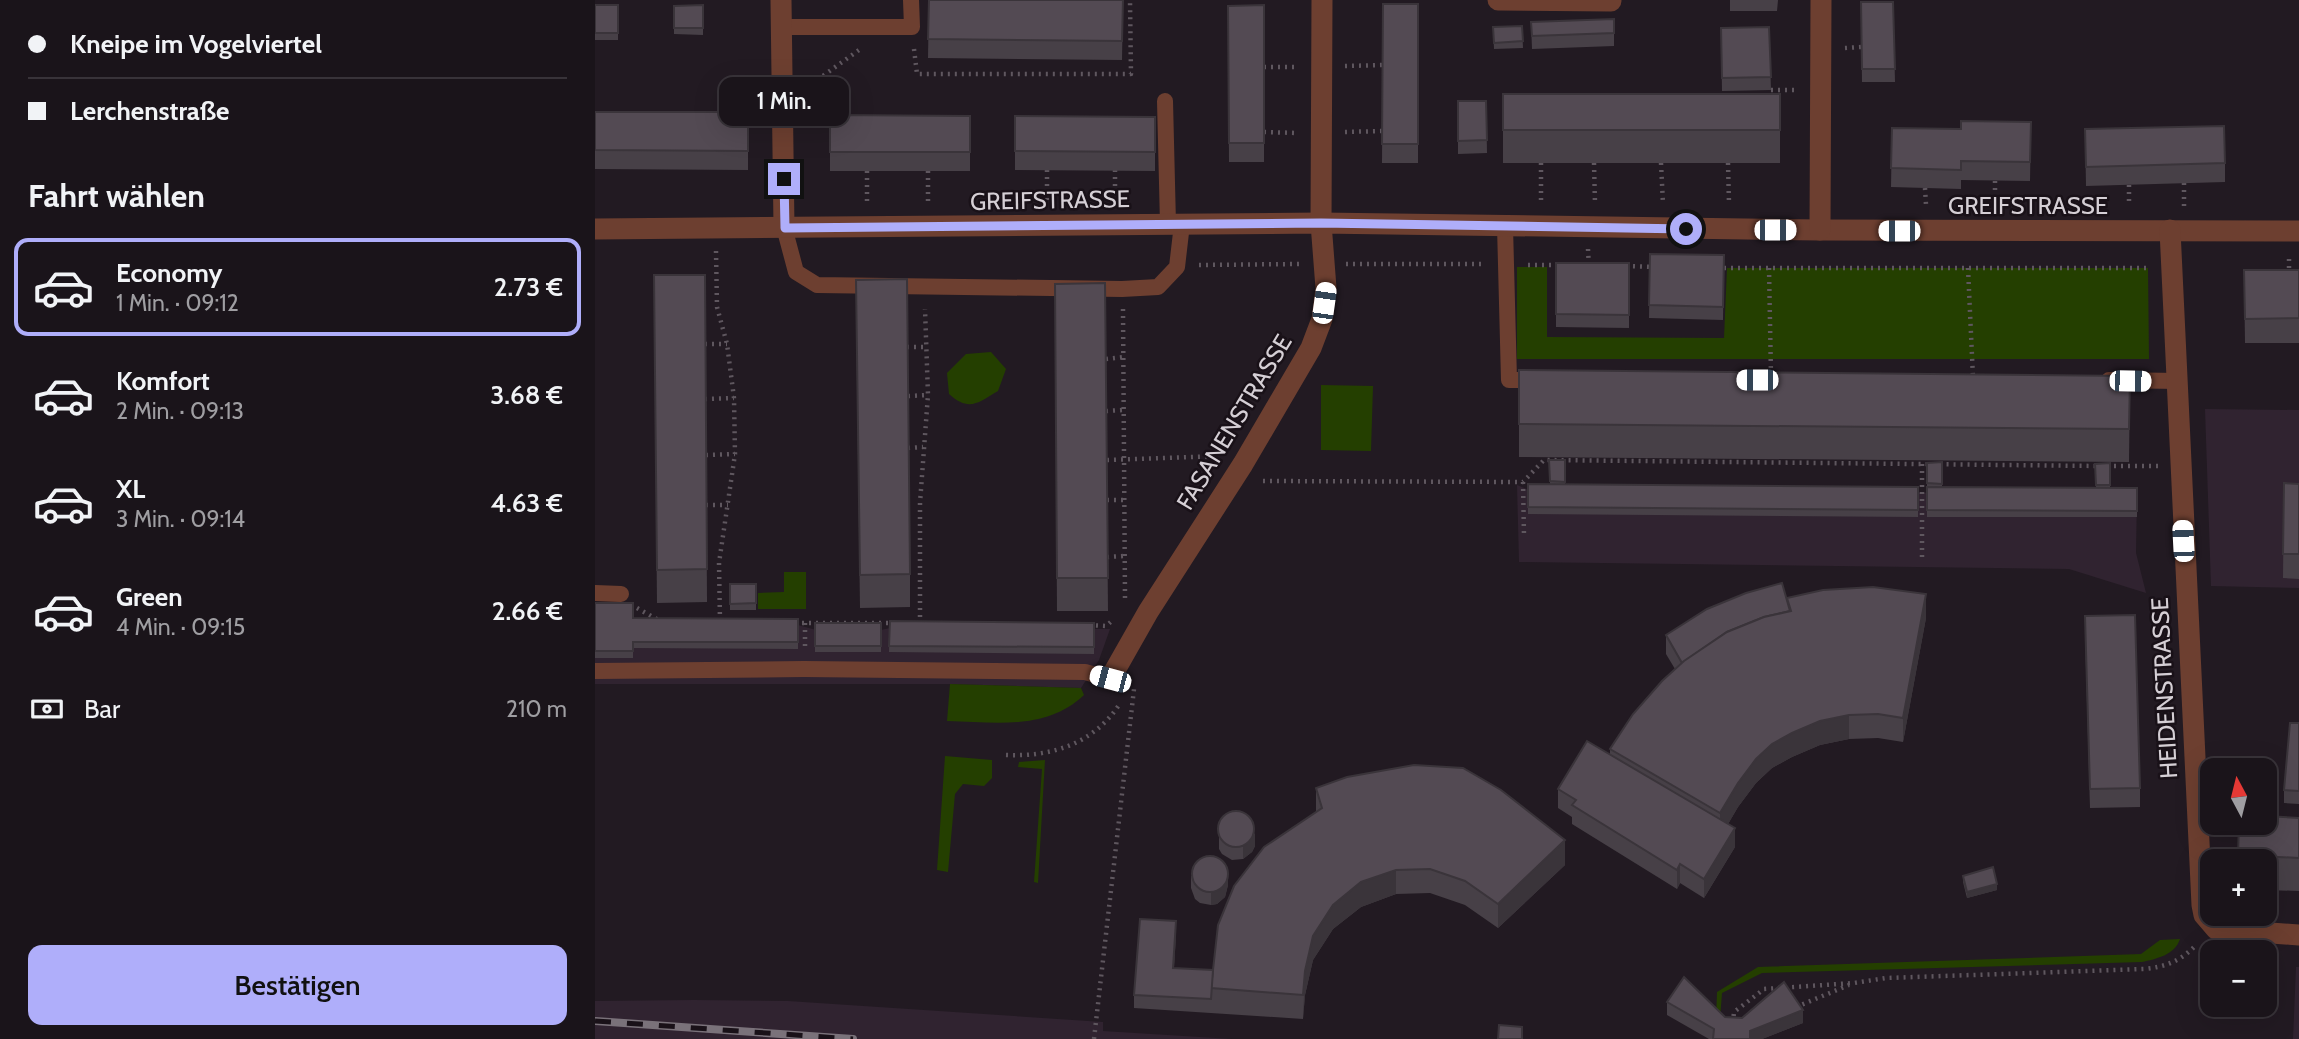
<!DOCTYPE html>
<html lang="de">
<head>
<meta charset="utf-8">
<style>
	:root { --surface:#1a141a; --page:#231d23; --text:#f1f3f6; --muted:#9f9ea2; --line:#383339; --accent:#afaefa }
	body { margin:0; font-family:Cabin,sans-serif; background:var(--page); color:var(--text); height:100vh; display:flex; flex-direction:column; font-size:26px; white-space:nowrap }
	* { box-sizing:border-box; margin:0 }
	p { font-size:23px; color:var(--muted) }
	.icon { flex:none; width:38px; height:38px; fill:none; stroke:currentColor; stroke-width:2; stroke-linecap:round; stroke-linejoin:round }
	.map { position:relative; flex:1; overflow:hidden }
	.panel { display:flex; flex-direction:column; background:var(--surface); width:595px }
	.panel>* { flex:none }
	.banner { display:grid; align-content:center; height:154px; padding:0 28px; background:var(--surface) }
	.needle { width:46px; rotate:353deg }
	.tools { position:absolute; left:1605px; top:758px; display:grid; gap:14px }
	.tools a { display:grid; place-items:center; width:77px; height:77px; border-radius:14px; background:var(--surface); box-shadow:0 7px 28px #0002,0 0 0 2px var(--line); font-size:35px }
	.end { position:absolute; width:32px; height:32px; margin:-16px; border:9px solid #afaefa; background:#111; box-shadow:0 0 0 4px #111 }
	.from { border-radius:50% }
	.bubble { position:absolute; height:49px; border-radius:14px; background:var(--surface); box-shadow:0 7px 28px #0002,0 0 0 2px var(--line); font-size:23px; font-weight:600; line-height:49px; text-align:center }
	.car { position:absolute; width:21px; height:42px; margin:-21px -10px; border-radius:9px; box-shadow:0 0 5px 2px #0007; background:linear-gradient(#fff 24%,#345 0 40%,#fff 0 76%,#345 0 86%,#fff 0) }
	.banner b { display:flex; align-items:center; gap:24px; height:66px; font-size:26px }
	.banner b+b { border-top:2px solid var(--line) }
	.banner i { width:18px; height:18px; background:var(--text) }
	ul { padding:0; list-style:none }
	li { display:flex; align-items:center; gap:21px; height:98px; margin:0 14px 10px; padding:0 14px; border:4px solid transparent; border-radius:14px }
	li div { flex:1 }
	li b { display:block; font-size:26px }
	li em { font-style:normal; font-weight:600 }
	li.current { border-color:var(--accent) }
	li>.icon { width:63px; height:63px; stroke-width:1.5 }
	h2 { padding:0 28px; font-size:32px; line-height:84px }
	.pay { display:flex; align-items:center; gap:18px; height:77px; padding:0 28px; font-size:26px }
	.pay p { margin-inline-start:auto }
	.action { display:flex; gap:14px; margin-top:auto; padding:14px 28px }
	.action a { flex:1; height:80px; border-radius:14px; background:var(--accent); color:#111; font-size:28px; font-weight:600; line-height:80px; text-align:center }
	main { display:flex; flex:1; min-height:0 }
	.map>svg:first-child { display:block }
	.built { fill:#302330 }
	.green { fill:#243f00 }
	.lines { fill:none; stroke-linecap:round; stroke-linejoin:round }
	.path { stroke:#5f575f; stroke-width:4.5; stroke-dasharray:2 5; stroke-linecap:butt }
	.lane { stroke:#6d3f30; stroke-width:16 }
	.street { stroke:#6d3f30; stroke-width:21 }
	.rail-casing { stroke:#7a727a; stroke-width:8 }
	.rail { stroke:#191118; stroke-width:5; stroke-dasharray:16; stroke-linecap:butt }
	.wall { fill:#474047 }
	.shaded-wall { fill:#3a343a }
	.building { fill:#534a53; stroke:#3a343a; stroke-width:2 }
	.route { stroke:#afaefa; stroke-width:9 }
	.labels { text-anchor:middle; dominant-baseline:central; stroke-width:5; stroke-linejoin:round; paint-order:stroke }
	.street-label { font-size:24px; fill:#d5cfd5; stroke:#191118 }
</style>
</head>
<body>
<main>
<section class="panel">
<div class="banner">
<b><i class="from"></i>Kneipe im Vogelviertel</b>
<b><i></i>Lerchenstraße</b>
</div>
<h2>Fahrt wählen</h2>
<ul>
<li class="current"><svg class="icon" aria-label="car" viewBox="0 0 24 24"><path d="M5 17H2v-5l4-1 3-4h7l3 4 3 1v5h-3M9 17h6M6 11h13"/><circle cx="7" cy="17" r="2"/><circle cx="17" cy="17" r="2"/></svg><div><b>Economy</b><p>1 Min. · 09:12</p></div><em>2.73 €</em></li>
<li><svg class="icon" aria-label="car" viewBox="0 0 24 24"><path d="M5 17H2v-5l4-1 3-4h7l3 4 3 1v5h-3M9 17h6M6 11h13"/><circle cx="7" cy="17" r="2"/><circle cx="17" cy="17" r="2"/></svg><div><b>Komfort</b><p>2 Min. · 09:13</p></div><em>3.68 €</em></li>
<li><svg class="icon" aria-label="car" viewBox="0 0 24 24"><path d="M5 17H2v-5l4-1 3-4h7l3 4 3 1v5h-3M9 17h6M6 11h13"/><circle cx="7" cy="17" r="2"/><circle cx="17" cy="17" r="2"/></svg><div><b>XL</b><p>3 Min. · 09:14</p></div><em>4.63 €</em></li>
<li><svg class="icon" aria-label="car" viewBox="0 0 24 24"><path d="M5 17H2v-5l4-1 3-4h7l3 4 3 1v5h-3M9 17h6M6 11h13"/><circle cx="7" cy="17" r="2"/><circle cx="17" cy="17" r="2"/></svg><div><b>Green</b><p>4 Min. · 09:15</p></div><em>2.66 €</em></li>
</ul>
<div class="pay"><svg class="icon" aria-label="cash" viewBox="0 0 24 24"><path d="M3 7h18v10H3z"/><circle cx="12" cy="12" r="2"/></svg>Bar<p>210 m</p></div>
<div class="action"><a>Bestätigen</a></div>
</section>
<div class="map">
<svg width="1704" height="1039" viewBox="0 0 1704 1039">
	<rect width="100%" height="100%" fill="#221a22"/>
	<g class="built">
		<polygon points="1610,409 1704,410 1704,588 1616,586"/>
		<polygon points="922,485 934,490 1542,494 1541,553 1551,593 1474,569 924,562"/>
		<polygon points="0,610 38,610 39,624 203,625 221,630 286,630 295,628 515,629 504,660 486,688 354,684 0,684"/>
		<polygon points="1701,967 1704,967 1704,1039 1698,1039"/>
		<polygon points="99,1000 193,1001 508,1022 508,1031 637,1039 0,1039 0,1001"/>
	</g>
	<g class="green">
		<polygon points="922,267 952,267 952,337 1129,338 1132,268 1553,268 1554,359 922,359"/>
		<path d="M 396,352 L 411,369 L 403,391 C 383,403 374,412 354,394 L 352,373 L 371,354 Z"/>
		<polygon points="726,385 778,386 776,451 726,450"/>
		<polygon points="189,572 211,572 211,609 163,609 163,593 189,592"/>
		<path d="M 355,684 L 486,688 L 489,695 C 451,731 401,722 352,721 Z"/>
		<polygon points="350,756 397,760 397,778 389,786 368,784 360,794 353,872 342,870"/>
		<polygon points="450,760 443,883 439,882 447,769 423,767 424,762"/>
		<path d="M 1585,939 C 1580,955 1561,959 1547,962 L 1167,973 L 1127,993 L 1125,1019 L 1121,1022 L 1122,992 L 1163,967 L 1546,954 L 1565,940 Z"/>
	</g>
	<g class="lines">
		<g class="path">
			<polyline points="1250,48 1266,47"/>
			<polyline points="319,49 322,74 536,74 535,0"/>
			<polyline points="750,66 788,65"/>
			<polyline points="669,67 703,67"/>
			<polyline points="211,88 264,50"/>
			<polyline points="1176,90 1203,90"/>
			<polyline points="669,132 703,133"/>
			<polyline points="750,132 787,131"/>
			<polyline points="946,163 946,201"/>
			<polyline points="999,163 1000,204"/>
			<polyline points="1066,163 1068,204"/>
			<polyline points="1133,163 1134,204"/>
			<polyline points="520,170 520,201"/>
			<polyline points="272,171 272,201"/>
			<polyline points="333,171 333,202"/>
			<polyline points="1400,181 1400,208"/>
			<polyline points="1589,183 1589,207"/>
			<polyline points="1534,185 1534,205"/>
			<polyline points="1330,188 1331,205"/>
			<polyline points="452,200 452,170"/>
			<polyline points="993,249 994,268"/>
			<polyline points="121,251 122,307 132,344 139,398 140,454 124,563 125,622"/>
			<polyline points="751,264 890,264"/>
			<polyline points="604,265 704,264"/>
			<polyline points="933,265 967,265"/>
			<polyline points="1031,266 1061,267"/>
			<polyline points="1122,268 1551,268"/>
			<polyline points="1174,268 1176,376"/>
			<polyline points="1373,268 1378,378"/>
			<polyline points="1694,275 1694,256"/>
			<polyline points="528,309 530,598"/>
			<polyline points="110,344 132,344"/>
			<polyline points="312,347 331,347"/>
			<polyline points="511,359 529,357"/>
			<polyline points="313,396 333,395"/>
			<polyline points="110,399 139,398"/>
			<polyline points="511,411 529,410"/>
			<polyline points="313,448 328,447"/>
			<polyline points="111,455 140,454"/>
			<polyline points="512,460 623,456"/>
			<polyline points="1327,464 1327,559"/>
			<polyline points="1512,466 1563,466"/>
			<polyline points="668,481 928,482 949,460 1504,466"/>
			<polyline points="928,482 929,536"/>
			<polyline points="512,500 530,500"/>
			<polyline points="111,505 133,505"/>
			<polyline points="512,557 530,556"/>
			<polyline points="42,608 65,621"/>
			<polyline points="200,623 300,623"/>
			<polyline points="325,624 325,503 333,395 330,309"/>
			<polyline points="494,625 511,626 518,620"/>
			<polyline points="210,646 210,623"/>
			<path d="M 411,755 C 456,757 498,744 524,705"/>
			<polyline points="1201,1007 1254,985"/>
			<path d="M 1138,1023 L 1139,1012 L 1169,989 L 1259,983 L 1291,978 L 1549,969 C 1570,967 1586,961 1601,945"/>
			<polyline points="499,1039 539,689"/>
		</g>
		<g class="lane">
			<polyline points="187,27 317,27 316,0"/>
			<polyline points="570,101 573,224"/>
			<polyline points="910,226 914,380 946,380"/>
			<polyline points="189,227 201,272 222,285 527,289 563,287 582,267 587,224"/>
			<polyline points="1514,380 1584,381"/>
			<polyline points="0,593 26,594"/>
			<polyline points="0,671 209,669 490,672 515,679"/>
		</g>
		<g class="street">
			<polyline points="186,0 189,227"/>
			<polyline points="903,0 1016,1"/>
			<polyline points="0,229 726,223 1225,230 1704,231"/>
			<polyline points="1225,230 1226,0"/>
			<polyline points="1575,230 1607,905 1609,915 1621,929 1704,935"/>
			<polyline points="515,679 553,612 648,464 716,348 727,319 731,288 726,223 727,0"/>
		</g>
		<defs>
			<polyline id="rail" points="0,1021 258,1039"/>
		</defs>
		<use href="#rail" class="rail-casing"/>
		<use href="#rail" class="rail"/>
	</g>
	<g class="wall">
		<polygon points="334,0 528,0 527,60 333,58"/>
		<polygon points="1135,0 1183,0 1182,11 1135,11"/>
		<polygon points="1266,2 1298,2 1300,82 1267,82"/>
		<polygon points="788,4 823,4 823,163 787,163"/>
		<rect x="0" y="5" width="23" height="35"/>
		<polygon points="108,5 108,35 79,34 79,6"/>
		<polygon points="669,5 669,162 634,162 633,6"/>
		<polygon points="1019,19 1019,46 937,49 936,22"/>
		<polygon points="927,26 928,48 899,49 898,27"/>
		<polygon points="1174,27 1176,90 1127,91 1126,28"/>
		<rect x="908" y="94" width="277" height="69"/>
		<polygon points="863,101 891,101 892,153 863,154"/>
		<polygon points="0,112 153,112 153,170 0,169"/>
		<polygon points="235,115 375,116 375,171 235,171"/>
		<polygon points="420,116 560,117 560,171 420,170"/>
		<polygon points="1436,122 1435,181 1366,180 1366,189 1296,187 1297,128 1366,129"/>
		<polygon points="1490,129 1630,163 1630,182 1491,186"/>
		<polygon points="1055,254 1129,255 1128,320 1054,318"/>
		<polygon points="961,263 1034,263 1034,328 961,327"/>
		<polygon points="1649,270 1704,270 1704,343 1650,343"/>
		<polygon points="59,275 110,275 112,602 62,603"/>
		<polygon points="510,283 513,611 462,611 460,284"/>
		<polygon points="261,313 315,574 315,607 265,608"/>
		<polygon points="924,370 1535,376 1534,462 924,457"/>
		<polygon points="954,460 970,460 970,484 1323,487 1323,517 933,514 933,484 955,484"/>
		<polygon points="1347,462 1347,487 1501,487 1500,464 1515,463 1515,487 1542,488 1542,517 1332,517 1332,463"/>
		<polygon points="1689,483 1704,484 1704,579 1688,578"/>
		<rect x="135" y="584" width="26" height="26"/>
		<polygon points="1192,598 1331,618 1308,742 1283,738 1254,739 1225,745 1197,757 1177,768 1161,783 1143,807 1133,824 1140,847 1109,898 1085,883 1082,889 977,824 977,817 963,808 963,789 1015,755 1015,749 1080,669 1071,654 1071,635 1192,603"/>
		<polygon points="0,603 38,618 203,619 203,649 38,648 38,658 0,658"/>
		<polygon points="295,621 499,623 499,654 294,652"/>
		<rect x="220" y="623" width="66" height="29"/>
		<polygon points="1490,635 1545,788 1545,807 1495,808"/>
		<polygon points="1704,723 1704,804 1689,803 1689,790"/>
		<polygon points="721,788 970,865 903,928 870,905 835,893 801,894 766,907 738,929 718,960 710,995 708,1019 539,1008 539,995 581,934 579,968 618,970 721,812"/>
		<polygon points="1704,818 1704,891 1670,890 1670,861 1643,861 1644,822"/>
		<polygon points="624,825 660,846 657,852 648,859 637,860 627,854 624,849"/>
		<polygon points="596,876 633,885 630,897 622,904 616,905 605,903 600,899 596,888"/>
		<polygon points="1368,876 1402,890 1372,898 1368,882"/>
		<polygon points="1072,1002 1130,1017 1208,1023 1167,1039 1114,1039 1072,1015"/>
	</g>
	<g class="shaded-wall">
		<polygon points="1331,594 1331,618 1308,742 1308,718"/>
		<polygon points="1254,715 1254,739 1225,745 1197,757 1177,768 1161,783 1143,807 1125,838 1125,813 1143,783 1161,759 1177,744 1197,733 1225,721"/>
		<polygon points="1140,828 1140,847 1109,898 1109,879"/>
		<polygon points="660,833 660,846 657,852 648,859 648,846"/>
		<polygon points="970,840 970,865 903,928 903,904"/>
		<polygon points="1085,864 1085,883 1082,889 1082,870"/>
		<polygon points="801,870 801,894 766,907 738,929 718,960 710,995 708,1019 710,971 718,936 738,905 766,882"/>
		<polygon points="633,872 633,885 630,897 622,904 616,905 616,893"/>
		<polygon points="1402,884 1402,890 1372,898 1372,892"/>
		<polygon points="581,921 581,934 578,981 578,968"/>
		<polygon points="1208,1010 1208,1023 1167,1039 1155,1039 1155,1031"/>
	</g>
	<g class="building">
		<polygon points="334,0 528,0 527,41 333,39"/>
		<polygon points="1266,2 1298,2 1300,69 1267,69"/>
		<polygon points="788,4 823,4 823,144 787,144"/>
		<rect x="0" y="5" width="23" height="28"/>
		<polygon points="108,5 108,28 79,28 79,6"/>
		<polygon points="669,5 669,143 634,143 633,6"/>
		<polygon points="1019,19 1019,33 937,36 936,22"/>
		<polygon points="927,26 928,41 899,43 898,27"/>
		<polygon points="1174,27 1176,77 1127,78 1126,28"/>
		<rect x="908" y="94" width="277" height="36"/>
		<polygon points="863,101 891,101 892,140 863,141"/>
		<polygon points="0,112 153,112 153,151 0,150"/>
		<polygon points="235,115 375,116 375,152 235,152"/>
		<polygon points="420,116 560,117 560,152 420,151"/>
		<polygon points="1366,121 1436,122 1435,162 1366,161 1366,170 1296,168 1297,128 1366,129"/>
		<polygon points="1629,126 1630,163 1491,167 1490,129"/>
		<polygon points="1055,254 1129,255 1128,307 1054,305"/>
		<polygon points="961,263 1034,263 1034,315 961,314"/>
		<polygon points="1649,270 1704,270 1704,318 1650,319"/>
		<polygon points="59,275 110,275 112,569 62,570"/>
		<polygon points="312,279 315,574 265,575 261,280"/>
		<polygon points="510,283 513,578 462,578 460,284"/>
		<polygon points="924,370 1535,376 1534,429 924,424"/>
		<polygon points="954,460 970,460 970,482 955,481"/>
		<polygon points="1347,462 1347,484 1332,483 1332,463"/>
		<polygon points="1515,463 1515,485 1501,485 1500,464"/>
		<polygon points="1689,483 1704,484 1704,554 1688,554"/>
		<polygon points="933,484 1323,487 1323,510 933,507"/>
		<polygon points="1332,487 1542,488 1542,511 1332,510"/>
		<polygon points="1187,583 1195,611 1169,617 1132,632 1087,663 1071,635 1112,609 1151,593"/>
		<polygon points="135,584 161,584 161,603 135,604"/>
		<polygon points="1278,587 1331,594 1308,718 1283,714 1254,715 1225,721 1197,733 1177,744 1161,759 1143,783 1125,813 1015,749 1038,714 1067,681 1089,661 1132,632 1169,617 1196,611 1192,598 1228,590"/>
		<polygon points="0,603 38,603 38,618 203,619 203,642 38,642 38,651 0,651"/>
		<polygon points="1540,615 1545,788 1495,789 1490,616"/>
		<polygon points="295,621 499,623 499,647 294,646"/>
		<rect x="220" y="623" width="66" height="23"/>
		<polygon points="1695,723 1704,723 1704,791 1689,790"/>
		<polygon points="992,741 1140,828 1109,879 1085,864 1082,870 977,805 981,800 963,789"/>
		<polygon points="819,765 868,768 906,790 970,840 903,904 870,881 835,869 801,870 766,882 738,905 718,936 710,971 708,995 616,988 623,925 639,886 669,847 727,808 721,788 752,777"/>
		<circle cx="641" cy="829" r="18"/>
		<polygon points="1670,816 1704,818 1704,858 1643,855 1644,822 1670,822"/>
		<circle cx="615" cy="874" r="18"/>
		<polygon points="1398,867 1402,884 1372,892 1368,876"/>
		<polygon points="545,919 581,921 578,968 618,970 616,999 539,995"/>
		<polygon points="1089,977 1130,1017 1147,1018 1189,982 1208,1010 1155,1031 1155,1039 1118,1039 1119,1029 1072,1002"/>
		<polygon points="904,1025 927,1027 927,1039 903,1039"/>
	</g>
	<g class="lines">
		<polyline class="route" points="189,179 190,228 726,223 1091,229"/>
	</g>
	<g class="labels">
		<g class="street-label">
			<text transform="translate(455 200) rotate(-1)">GREIFSTRASSE</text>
			<text x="1433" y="205">GREIFSTRASSE</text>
			<text transform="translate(639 422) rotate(-59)">FASANENSTRASSE</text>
			<text transform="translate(1569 688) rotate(-93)">HEIDENSTRASSE</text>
		</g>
	</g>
</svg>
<div class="tools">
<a><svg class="needle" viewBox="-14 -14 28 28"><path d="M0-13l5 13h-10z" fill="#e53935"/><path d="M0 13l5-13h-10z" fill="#9f9ea2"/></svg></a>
<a>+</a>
<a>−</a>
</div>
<i class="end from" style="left:1091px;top:229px"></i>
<i class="end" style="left:189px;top:179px"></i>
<div class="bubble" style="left:124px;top:77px;width:130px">1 Min.</div>
<i class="car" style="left:1180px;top:230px;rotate:90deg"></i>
<i class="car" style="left:1304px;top:231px;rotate:270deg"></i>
<i class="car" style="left:729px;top:303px;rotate:8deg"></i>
<i class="car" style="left:1162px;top:380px;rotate:270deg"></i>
<i class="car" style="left:1535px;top:381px;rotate:91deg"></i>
<i class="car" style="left:1588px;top:541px;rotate:357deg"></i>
<i class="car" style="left:515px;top:679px;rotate:285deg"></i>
</div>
</main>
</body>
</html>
